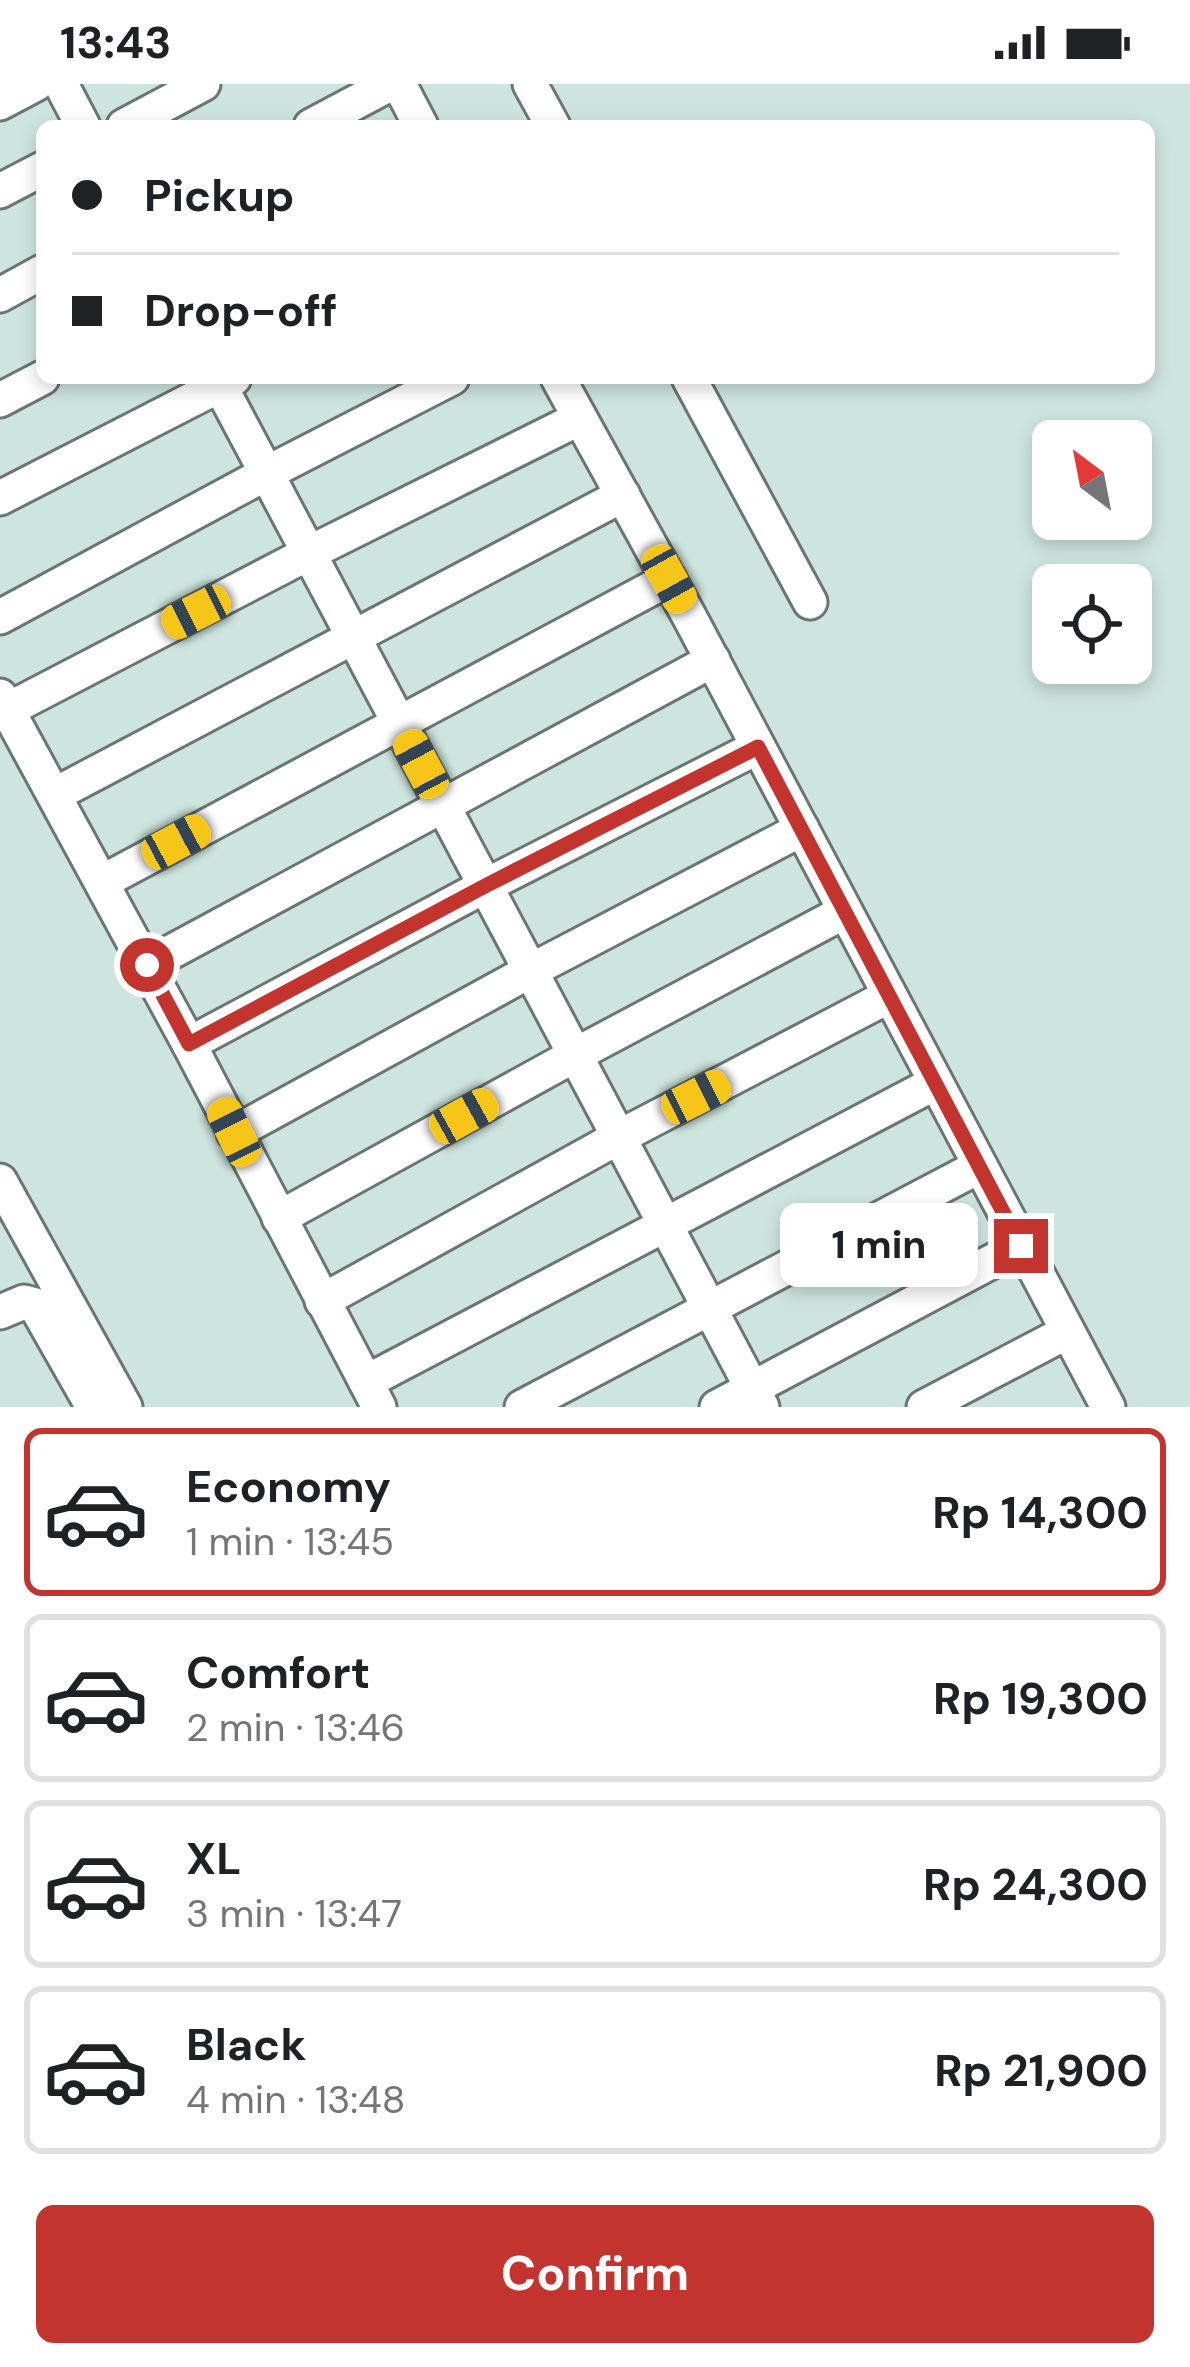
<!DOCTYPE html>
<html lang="en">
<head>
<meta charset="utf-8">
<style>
	:root { --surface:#fff; --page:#f2f2f2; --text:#202124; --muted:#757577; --line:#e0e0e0; --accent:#c2342d }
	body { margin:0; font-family:"DM Sans",sans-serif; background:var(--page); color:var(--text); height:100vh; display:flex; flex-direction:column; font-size:45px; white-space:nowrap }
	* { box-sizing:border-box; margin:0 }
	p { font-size:39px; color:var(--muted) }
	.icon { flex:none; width:66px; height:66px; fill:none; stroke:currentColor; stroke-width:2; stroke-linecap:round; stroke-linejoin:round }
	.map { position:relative; height:1323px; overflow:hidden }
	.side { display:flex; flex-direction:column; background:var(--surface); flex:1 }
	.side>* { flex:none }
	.top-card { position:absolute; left:36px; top:36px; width:1119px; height:264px; border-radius:18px; box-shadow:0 6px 18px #0003; display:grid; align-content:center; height:264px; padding:0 36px; background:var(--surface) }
	.needle { width:78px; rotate:328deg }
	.buttons { position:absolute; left:1032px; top:336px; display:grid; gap:24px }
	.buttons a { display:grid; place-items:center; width:120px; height:120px; border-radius:18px; background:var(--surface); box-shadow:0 6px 18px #0003; font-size:60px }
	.end { position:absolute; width:54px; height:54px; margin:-27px; border:15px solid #c2342d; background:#fff; box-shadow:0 0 0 6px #fff }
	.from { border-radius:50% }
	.bubble { position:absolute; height:84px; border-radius:18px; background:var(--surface); box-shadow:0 6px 18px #0003; font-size:39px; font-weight:700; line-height:84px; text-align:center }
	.car { position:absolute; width:36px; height:72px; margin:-36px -18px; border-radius:15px; box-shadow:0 0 9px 3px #0007; background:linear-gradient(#f5c518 24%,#345 0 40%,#f5c518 0 76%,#345 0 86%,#f5c518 0) }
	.top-card b { display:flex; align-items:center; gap:42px; height:114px; font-size:45px }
	.top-card b+b { border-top:3px solid var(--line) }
	.top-card i { width:30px; height:30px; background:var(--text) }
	ul { padding:21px 0 0; list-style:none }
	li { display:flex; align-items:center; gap:36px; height:168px; margin:0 24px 18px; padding:0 12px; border:6px solid var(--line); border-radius:18px }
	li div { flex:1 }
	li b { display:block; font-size:45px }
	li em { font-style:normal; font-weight:700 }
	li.selected { border-color:var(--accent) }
	li>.icon { width:108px; height:108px; stroke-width:1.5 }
	.action { display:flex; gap:24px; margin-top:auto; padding:24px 36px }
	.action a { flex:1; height:138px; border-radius:18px; background:var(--accent); color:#fff; font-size:48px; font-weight:700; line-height:138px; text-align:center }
	.status { display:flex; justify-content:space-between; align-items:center; height:84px; padding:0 60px; background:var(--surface); direction:ltr }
	.status svg { height:33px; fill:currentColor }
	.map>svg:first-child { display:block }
	.built { fill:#cee5df; fill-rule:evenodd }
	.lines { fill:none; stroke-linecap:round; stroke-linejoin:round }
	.minor-casing { stroke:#6a7672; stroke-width:39 }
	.minor { stroke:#fff; stroke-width:33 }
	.route { stroke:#c2342d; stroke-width:15 }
</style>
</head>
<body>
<div class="status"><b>13:43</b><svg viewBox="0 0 49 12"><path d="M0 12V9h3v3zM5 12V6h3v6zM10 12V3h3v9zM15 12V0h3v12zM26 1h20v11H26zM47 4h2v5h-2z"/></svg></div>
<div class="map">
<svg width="1190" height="1323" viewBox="0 0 1190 1323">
	<rect width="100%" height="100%" fill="#e0ede9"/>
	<path class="built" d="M 0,0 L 1190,0 L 1190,1323 L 0,1323 ZM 42,42 L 1149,42 L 1149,294 L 42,294 ZM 1053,357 L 1131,357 L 1131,435 L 1053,435 ZM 1053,501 L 1131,501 L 1131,579 L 1053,579 Z"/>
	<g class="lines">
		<defs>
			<g id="minor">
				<polyline points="61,0 83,42"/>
				<polyline points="399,0 421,42"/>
				<polyline points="530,0 553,42"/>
				<polyline points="0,19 36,0"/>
				<polyline points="124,42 203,0"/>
				<polyline points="311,42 390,0"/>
				<polyline points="0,107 42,85"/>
				<polyline points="0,211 42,188"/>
				<polyline points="216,294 762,1323"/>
				<polyline points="558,294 689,532 1108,1323"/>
				<polyline points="689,294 810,518"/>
				<polyline points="0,316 42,294"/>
				<polyline points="0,414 234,294"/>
				<polyline points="0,533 267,389 452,294"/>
				<polyline points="0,612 189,960 379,1323"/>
				<polyline points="7,626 309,469 580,334"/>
				<polyline points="54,711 623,411"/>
				<polyline points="102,798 669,495"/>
				<polyline points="147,881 713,576"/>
				<polyline points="189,960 485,802 758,663"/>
				<polyline points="234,1049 530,887 802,745"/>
				<polyline points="0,1097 125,1323"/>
				<polyline points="279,1134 575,971 844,828"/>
				<polyline points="322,1217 619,1053 889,912"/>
				<polyline points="0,1228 24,1218 35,1221 93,1323"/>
				<polyline points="366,1298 935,999"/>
				<polyline points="522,1323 980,1082"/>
				<polyline points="717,1323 1021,1162"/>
				<polyline points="924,1323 1067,1248"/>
			</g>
		</defs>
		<use href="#minor" class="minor-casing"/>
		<use href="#minor" class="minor"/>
	</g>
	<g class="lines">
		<polyline class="route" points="147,881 189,960 485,802 758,663 1021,1162"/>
	</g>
</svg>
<div class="buttons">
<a><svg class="needle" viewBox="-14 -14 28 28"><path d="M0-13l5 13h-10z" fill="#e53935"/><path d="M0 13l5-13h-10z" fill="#757577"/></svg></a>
<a><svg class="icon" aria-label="locate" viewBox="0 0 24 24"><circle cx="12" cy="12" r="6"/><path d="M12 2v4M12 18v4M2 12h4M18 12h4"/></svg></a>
</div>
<i class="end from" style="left:147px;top:881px"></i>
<i class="end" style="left:1021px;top:1162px"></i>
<div class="bubble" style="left:780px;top:1119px;width:198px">1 min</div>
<i class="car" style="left:669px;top:495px;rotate:151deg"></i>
<i class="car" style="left:196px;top:528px;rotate:243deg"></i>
<i class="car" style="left:421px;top:680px;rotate:332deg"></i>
<i class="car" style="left:176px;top:758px;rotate:62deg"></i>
<i class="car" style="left:696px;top:1013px;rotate:63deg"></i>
<i class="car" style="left:464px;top:1032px;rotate:61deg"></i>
<i class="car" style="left:234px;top:1048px;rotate:334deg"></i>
<div class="top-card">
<b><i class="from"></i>Pickup</b>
<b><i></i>Drop-off</b>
</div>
</div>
<section class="side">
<ul>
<li class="selected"><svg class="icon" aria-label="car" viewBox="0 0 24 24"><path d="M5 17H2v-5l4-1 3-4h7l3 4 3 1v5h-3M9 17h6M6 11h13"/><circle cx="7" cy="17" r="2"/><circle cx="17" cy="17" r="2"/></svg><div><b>Economy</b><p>1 min · 13:45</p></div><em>Rp 14,300</em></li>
<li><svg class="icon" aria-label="car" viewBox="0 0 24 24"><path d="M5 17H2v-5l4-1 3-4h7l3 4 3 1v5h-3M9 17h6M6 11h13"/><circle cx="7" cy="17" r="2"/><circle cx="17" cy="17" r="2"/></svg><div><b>Comfort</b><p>2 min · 13:46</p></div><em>Rp 19,300</em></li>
<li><svg class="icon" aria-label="car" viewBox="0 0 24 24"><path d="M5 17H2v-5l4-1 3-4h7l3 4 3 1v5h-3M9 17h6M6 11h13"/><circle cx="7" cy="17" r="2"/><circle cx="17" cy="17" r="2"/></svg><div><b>XL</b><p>3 min · 13:47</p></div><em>Rp 24,300</em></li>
<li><svg class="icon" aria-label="car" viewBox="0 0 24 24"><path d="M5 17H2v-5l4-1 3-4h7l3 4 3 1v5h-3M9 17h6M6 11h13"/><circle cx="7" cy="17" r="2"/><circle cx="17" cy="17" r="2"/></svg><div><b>Black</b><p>4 min · 13:48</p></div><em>Rp 21,900</em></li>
</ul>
<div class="action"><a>Confirm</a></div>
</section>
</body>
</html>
